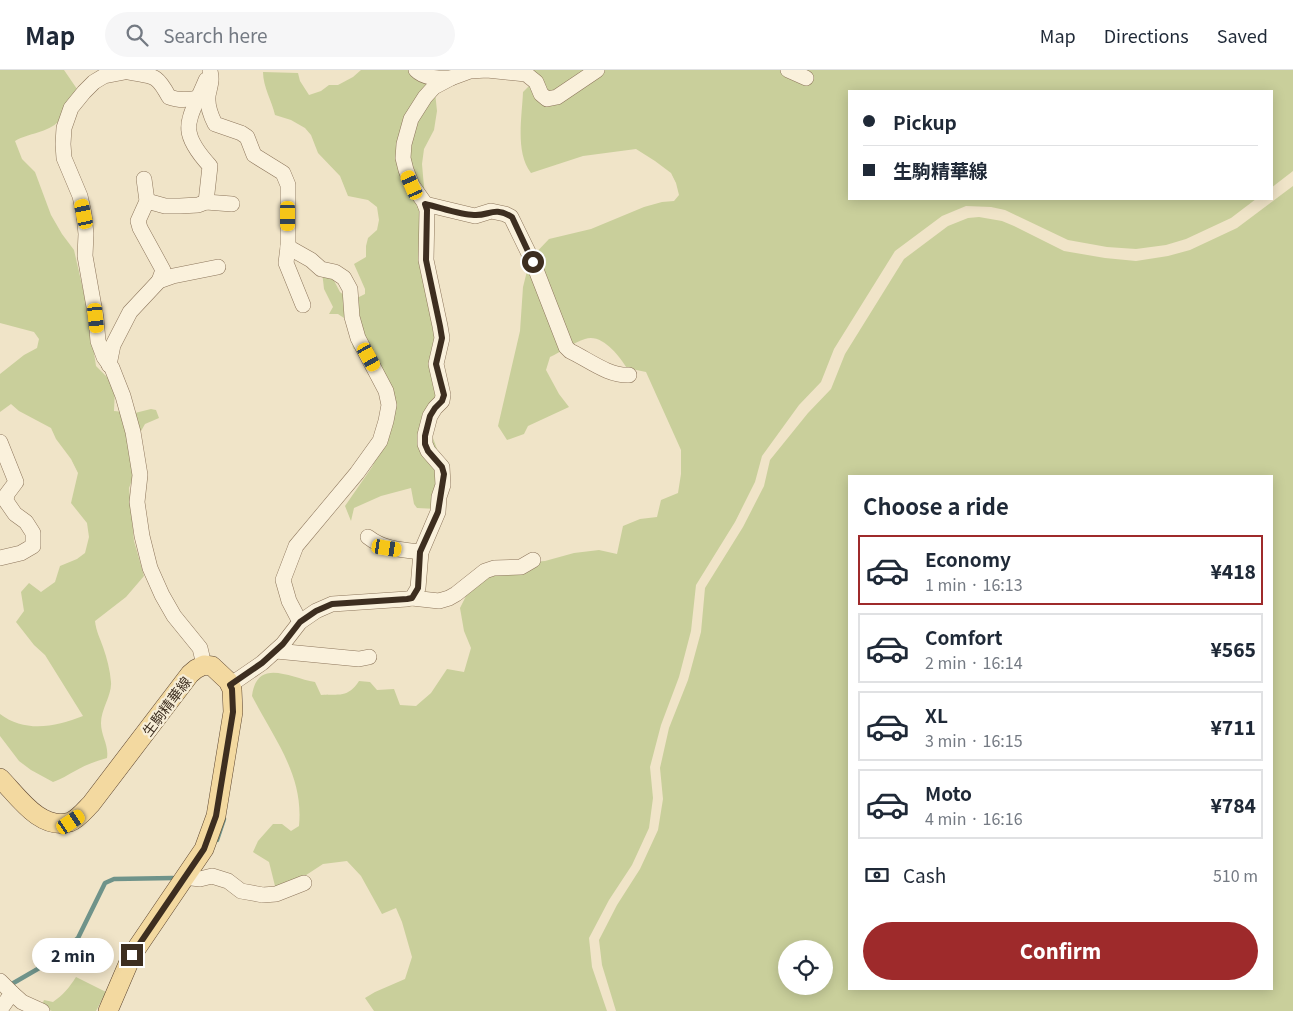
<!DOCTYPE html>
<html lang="en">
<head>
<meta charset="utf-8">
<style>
	:root { --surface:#fff; --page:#f6f6f7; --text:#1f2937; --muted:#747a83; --line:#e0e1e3; --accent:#9e2a2b }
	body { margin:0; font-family:Georgia,"Noto Sans JP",serif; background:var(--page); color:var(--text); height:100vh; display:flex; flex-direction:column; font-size:19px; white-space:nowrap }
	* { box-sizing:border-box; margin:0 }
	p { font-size:16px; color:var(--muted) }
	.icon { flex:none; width:28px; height:28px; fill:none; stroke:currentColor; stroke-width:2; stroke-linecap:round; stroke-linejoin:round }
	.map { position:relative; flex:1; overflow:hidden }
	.sheet { position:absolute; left:848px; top:405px; width:425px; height:515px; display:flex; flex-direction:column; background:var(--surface); border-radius:0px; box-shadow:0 2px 12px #0003 }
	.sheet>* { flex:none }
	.guide { position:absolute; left:848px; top:20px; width:425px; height:110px; border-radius:0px; box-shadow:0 2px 12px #0003; display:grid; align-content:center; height:110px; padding:0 15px; background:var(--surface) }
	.buttons { position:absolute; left:778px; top:870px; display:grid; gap:10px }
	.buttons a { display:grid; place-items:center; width:55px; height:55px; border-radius:50%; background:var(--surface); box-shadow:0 2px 12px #0003; font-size:25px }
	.end { position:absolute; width:22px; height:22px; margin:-11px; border:6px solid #3d2e20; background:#fff; box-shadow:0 0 0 2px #fff }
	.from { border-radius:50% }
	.bubble { position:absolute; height:35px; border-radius:18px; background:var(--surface); box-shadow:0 2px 12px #0003; font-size:16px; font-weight:800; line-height:35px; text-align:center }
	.car { position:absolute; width:15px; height:30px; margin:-15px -8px; border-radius:6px; box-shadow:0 0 4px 1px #0007; background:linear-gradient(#f5c518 24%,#345 0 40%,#f5c518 0 76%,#345 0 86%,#f5c518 0) }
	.guide b { display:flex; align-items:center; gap:18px; height:48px; font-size:19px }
	.guide b+b { border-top:1px solid var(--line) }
	.guide i { width:12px; height:12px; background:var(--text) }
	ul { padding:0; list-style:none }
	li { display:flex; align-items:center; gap:15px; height:70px; margin:0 10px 8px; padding:0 5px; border:2px solid var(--line); border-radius:0px }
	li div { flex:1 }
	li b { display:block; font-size:19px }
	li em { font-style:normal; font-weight:800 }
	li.current { border-color:var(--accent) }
	li>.icon { width:45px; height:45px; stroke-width:1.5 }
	h2 { padding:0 15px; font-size:22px; line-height:60px }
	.pay { display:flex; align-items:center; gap:12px; height:55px; padding:0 15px; font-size:19px }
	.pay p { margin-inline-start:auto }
	.primary-button { display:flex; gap:10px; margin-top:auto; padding:10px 15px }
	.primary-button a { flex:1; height:58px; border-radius:30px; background:var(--accent); color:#fff; font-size:20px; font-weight:800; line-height:58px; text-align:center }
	header { display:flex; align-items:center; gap:30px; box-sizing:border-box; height:70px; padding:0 25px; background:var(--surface); border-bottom:1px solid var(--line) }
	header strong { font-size:24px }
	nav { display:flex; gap:28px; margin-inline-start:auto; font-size:18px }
	.search { width:350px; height:45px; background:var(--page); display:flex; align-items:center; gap:12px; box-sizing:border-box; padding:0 18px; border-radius:28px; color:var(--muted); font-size:19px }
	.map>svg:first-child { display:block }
	.green { fill:#c9cf9b; fill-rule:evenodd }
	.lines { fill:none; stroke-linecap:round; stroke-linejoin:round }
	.stream { stroke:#6f938a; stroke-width:4.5 }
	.minor-casing { stroke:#8d765c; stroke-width:16 }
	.major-casing { stroke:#5b4430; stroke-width:20 }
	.minor { stroke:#faf1dc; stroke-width:15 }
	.major { stroke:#f3d9a0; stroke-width:19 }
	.route { stroke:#3d2e20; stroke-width:6 }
	.labels { text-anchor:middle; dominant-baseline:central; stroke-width:4.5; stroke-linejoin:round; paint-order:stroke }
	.street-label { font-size:14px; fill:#3d2e20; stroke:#f7eed8 }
</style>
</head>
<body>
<header>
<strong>Map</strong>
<div class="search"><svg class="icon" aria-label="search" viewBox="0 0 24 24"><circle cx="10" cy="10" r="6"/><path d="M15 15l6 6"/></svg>Search here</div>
<nav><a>Map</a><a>Directions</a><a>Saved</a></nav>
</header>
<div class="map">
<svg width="1293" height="941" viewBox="0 0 1293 941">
	<rect width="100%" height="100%" fill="#f0e4c8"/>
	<g class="green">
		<path d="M 0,0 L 64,0 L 77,19 C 72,29 67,43 59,51 C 48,63 28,63 15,71 L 22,89 L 35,102 L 51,145 L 62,164 L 74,180 L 87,237 L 96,296 L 108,308 L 115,318 L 114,341 L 135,343 L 151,339 L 156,340 L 159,348 L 145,354 L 141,361 L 141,387 L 129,418 L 134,471 L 144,506 L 126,527 L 95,551 C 96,561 100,568 103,577 C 107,588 110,600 111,612 C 112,625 101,639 101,653 C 101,666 109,675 107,688 C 96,691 85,695 75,701 C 67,705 62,709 53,712 L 31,700 L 19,691 L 0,666 L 0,644 C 25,663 56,657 83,646 L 45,585 L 34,575 L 16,552 L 24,541 L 21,522 L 29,513 L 41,522 L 55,512 L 60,496 L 77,489 L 85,483 L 89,467 L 87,453 L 71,433 L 78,403 L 71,389 L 56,369 L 51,358 L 19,341 L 11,334 L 0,342 L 0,304 L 24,285 L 37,278 L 39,269 L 34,262 L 0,253 Z"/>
		<path d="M 361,0 L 447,0 L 446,13 L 435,22 L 437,41 L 434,60 L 424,79 L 422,94 L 442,324 L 429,357 L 437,379 L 442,415 L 437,439 L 417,438 L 414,434 L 411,418 L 381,426 L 354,438 L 351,451 L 345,436 L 372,397 L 389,364 L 393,335 L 374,280 L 361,285 L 353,278 L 347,250 L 338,244 L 329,244 L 333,237 L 324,219 L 322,201 L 330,203 L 340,222 L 351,231 L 365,224 L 365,219 L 354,194 L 366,187 L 366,176 L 368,168 L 377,160 L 379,150 L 377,137 L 368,130 L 348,126 L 340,106 L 318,83 L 311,65 L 305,58 L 291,50 L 275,45 C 272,31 263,17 263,2 L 298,3 L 300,11 L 309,25 L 321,21 L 329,15 L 338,15 L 353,7 Z"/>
		<path d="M 534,0 L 1293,0 L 1293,101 L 1271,118 L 1271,21 L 849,21 L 849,129 L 1256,129 L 1231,148 L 1186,169 L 1166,175 L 1136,179 L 1107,177 L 1068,170 L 1005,140 L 991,137 L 966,136 L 942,146 L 895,181 L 834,279 L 821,312 L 799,335 L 762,386 L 755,412 L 735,452 L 696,515 L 691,561 L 679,607 L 661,655 L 650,697 L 653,728 L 649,758 L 632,795 L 609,830 L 589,868 L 592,897 L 607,941 L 374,941 L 365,928 L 375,922 L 405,909 L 412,887 L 402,852 L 396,838 L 382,844 L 361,806 L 347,791 L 323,794 L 297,811 L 276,820 L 269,792 L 253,782 L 258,771 L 273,754 L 282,754 L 291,761 L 299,756 C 304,705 274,669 252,626 C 257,587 290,608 315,612 L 321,625 C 339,624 348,628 359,611 L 370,612 L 377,620 L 394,619 L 400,635 L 416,636 L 431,623 L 447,599 L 464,602 L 471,578 L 464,561 L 460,538 L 466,526 L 493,495 L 545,491 L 574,483 L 599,480 L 617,484 L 623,456 L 640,449 L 657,447 L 661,430 L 678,423 L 681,404 L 681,380 L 646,302 L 627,298 C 619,286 602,263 585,269 C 574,272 561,282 550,287 L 546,300 L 559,324 L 569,337 L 528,356 L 524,364 L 507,370 L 498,356 L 520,261 L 523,217 L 530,189 L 549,169 L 591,159 L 644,137 L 662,132 L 674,131 L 679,125 L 676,113 L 671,103 L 655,91 L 636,79 L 583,86 L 531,103 C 515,82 522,47 523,22 L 537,8 Z"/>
		<path d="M 1293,116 L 1293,941 L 616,941 L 602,895 L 599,870 L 617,835 L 640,799 L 658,760 L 663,729 L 660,698 L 669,658 L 688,610 L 701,562 L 705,518 L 743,457 L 764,416 L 770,390 L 808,343 L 831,319 L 845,284 L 904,189 L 948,156 L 968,148 L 979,147 L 1002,151 L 1014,156 L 1064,181 L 1105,188 L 1136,191 L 1168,186 L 1190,180 L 1237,158 ZM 849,406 L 1271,406 L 1271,919 L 849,919 ZM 786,879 L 824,879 L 824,916 L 786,916 Z"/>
		<path d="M 76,907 L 106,922 L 96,941 L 52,941 L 41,937 L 44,930 L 53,932 C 63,925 69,918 76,907 Z"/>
	</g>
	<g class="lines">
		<g class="stream">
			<polyline points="217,770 224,749"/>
			<polyline points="10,915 48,893 78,868 105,813 114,809 173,808"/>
		</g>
		<defs>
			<g id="minor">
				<polyline points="135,0 104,6 94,12 84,22 71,38 64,58 63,74 64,88 80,126 84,144 86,164 85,186 96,248 98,271 104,287 112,298 123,326 133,362 140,405 137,432 142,466 150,498 162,525 174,546 200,578 204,595"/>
				<path d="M 416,0 C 425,9 439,8 451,8"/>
				<polyline points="788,0 806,8"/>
				<path d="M 210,1 C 212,9 211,12 209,21 C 206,31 210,44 215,54 L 241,63 L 247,67 L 254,85 L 283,103 L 288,115 L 288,177 L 286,193 L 303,235"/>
				<path d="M 128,2 C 154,7 156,3 169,27 C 179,31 188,30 198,28"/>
				<path d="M 206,10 C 189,51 176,59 210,96 L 206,132"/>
				<polyline points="144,109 147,131 138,151 140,158 163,200 159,211"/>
				<polyline points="147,131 165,136 180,136 198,135 206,132 232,134"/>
				<path d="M 425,134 L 475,146 L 491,141 L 505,144 L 511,147 L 533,192 L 566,277 L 570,281 C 589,290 608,306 629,305"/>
				<polyline points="288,177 311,190 321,199 335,202 344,208 350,219 352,247 358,268 386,321 389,335 386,351 380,371 357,403 296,476 283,510 289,531 300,552"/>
				<polyline points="109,295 113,275 130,242 159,211 173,206 218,197"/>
				<polyline points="0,372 16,412 7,424 6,431 15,444 26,452 33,463 33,476 21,483 0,488"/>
				<path d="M 368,467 C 383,479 401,480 421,482"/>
				<polyline points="412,528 439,531 449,528 456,524 485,501 494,498 521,497 533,490"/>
				<polyline points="276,581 359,589 369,587"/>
				<polyline points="230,615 262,593 283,574 300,552 316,541 332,534 407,529 412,528 418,518 421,482 438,442 439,427 443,415 442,397 428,381 425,374 425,365 430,346 435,338 442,331 443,325 436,294 442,268 440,256 426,190 427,140 424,132 412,115 406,100 403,88 404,74 411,49 425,27 434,17 451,8 470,1 487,0 526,4 536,12 541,24 547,29 557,27 597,0"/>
				<polyline points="184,807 200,809 212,806 228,811 241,821 263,825 276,824 304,813"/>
				<polyline points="0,911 12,923 0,940"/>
				<polyline points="12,923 22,932 42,941"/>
			</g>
			<path id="major" d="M 0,708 C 18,726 40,761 70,752 C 78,749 85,740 91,734 L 190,604 L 196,599 L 204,595 L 212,596 L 228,611 L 232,619 L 233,642 L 216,746 L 204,779 L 132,885 L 108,941"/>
		</defs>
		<use href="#minor" class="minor-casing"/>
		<use href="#major" class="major-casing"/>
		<use href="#minor" class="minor"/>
		<use href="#major" class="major"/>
	</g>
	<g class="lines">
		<path class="route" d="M 132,885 L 204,779 L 216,746 L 233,642 L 232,619 L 230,615 L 262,593 L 283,574 L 300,552 L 316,541 L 332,534 L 407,529 L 412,528 L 418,518 L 420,482 L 438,442 L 444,404 L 442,397 L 428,381 L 425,374 L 425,366 L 430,346 L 435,338 L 442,331 L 444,325 L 436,294 L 442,268 L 440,256 L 426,190 L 427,140 L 425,134 C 439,137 460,145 474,145 C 490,146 493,136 512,147 L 533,192"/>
	</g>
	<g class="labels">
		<g class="street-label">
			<text transform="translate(166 636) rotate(-53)">生駒精華線</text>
		</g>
	</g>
</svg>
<div class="buttons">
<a><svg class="icon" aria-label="locate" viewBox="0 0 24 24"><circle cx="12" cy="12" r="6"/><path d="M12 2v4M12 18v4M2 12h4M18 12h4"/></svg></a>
</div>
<i class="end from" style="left:533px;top:192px"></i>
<i class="end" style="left:132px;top:885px"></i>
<div class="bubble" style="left:32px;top:868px;width:82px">2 min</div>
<i class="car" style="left:412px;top:115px;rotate:336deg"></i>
<i class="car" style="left:84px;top:144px;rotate:348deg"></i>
<i class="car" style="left:288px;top:146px;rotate:180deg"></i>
<i class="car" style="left:96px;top:248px;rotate:174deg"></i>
<i class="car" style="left:369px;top:287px;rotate:151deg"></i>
<i class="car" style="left:387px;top:478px;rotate:99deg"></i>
<i class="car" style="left:71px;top:752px;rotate:56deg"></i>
<div class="guide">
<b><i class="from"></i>Pickup</b>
<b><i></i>生駒精華線</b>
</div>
<section class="sheet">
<h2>Choose a ride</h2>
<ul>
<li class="current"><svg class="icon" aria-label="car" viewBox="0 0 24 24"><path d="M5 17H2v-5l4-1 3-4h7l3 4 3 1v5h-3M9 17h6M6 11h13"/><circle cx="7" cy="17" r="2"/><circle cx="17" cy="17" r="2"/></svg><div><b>Economy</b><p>1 min · 16:13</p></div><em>¥418</em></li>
<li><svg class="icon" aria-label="car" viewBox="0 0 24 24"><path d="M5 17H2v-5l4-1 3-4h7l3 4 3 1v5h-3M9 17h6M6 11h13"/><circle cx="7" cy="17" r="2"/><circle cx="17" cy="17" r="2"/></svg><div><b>Comfort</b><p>2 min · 16:14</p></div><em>¥565</em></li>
<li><svg class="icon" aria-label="car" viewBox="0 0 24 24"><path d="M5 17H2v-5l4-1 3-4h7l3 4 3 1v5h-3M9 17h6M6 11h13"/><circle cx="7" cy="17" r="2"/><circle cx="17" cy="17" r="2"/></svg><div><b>XL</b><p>3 min · 16:15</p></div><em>¥711</em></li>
<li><svg class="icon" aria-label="car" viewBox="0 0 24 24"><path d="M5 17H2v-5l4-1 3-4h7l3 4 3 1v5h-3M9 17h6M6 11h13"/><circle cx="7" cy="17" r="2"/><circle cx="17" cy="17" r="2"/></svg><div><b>Moto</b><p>4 min · 16:16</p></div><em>¥784</em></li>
</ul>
<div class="pay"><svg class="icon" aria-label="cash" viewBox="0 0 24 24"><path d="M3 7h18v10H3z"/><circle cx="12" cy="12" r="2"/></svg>Cash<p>510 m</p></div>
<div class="primary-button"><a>Confirm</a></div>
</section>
</div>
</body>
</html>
